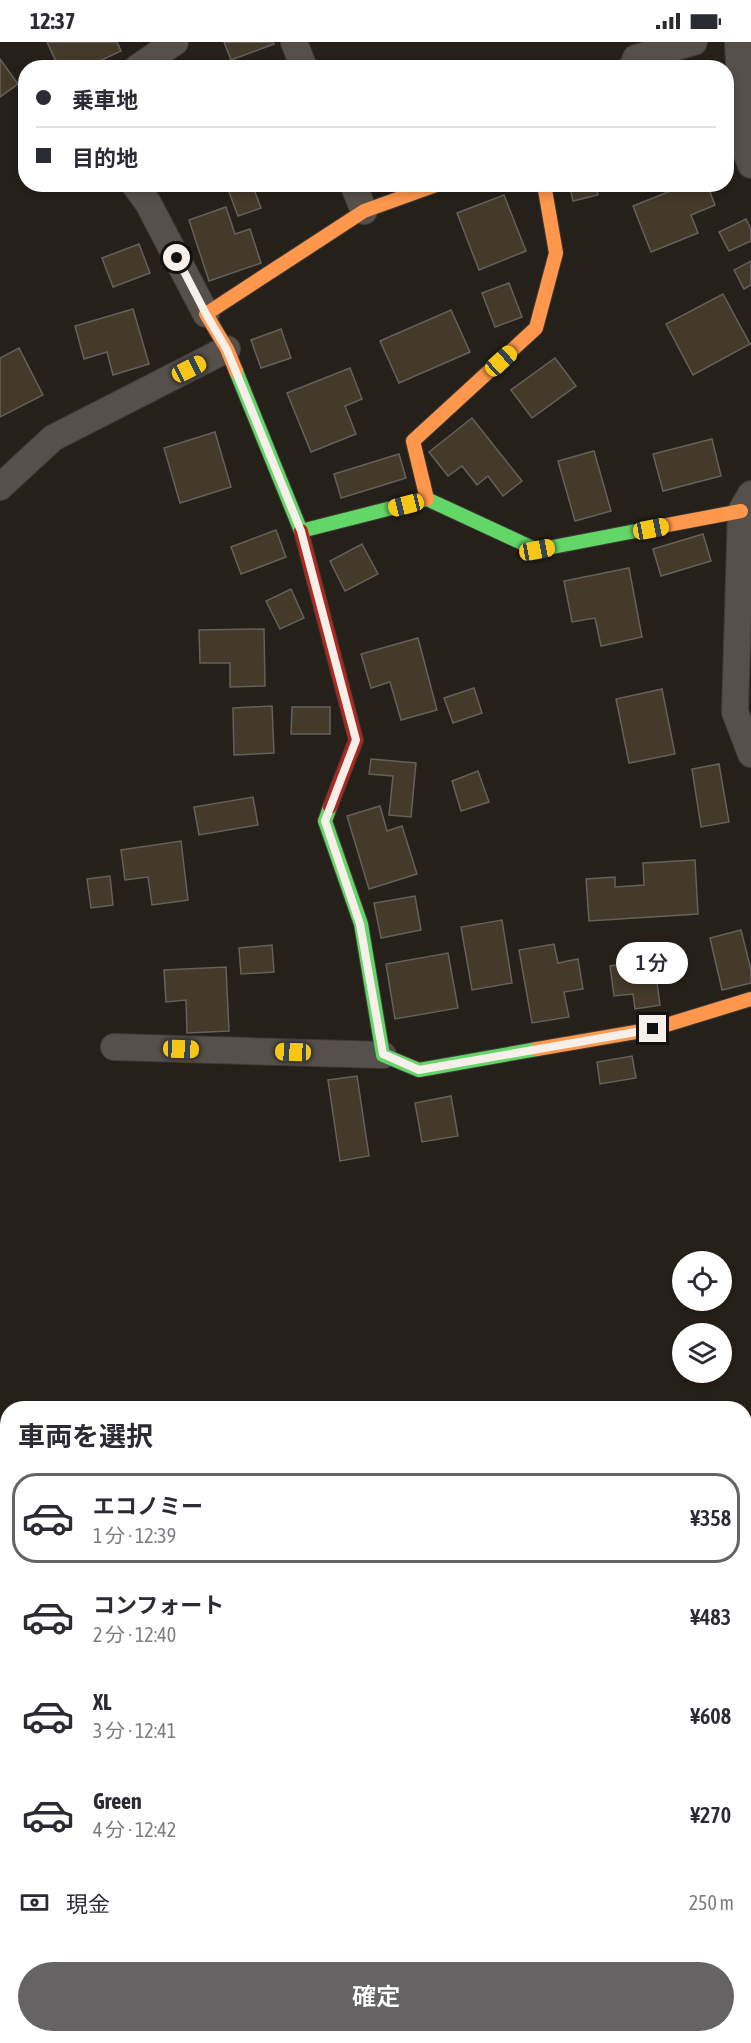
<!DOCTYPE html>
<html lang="ja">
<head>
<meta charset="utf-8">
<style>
	:root { --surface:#fff; --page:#f2f2f3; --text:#2b2b33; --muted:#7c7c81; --line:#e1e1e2; --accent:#666364 }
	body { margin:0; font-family:"Asap Condensed","Noto Sans JP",sans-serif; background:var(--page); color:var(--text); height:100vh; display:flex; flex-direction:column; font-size:22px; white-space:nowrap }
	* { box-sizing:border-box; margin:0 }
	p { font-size:20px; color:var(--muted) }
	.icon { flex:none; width:33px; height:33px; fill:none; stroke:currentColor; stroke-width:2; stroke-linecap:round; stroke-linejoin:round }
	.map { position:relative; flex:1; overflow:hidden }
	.details { position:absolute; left:0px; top:1359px; width:752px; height:642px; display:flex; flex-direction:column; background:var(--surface); border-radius:24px 24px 0 0; box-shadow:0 3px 9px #0003 }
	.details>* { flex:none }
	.top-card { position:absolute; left:18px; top:18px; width:716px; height:132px; border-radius:24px; box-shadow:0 3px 9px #0003; display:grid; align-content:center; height:132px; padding:0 18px; background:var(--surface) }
	.fabs { position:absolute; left:672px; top:1209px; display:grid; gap:12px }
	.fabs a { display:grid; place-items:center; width:60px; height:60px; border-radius:50%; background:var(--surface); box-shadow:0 3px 9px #0003; font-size:30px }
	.end { position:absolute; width:27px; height:27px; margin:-14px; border:8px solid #f7efe9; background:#111; box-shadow:0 0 0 3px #111 }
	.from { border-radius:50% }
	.bubble { position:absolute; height:42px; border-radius:21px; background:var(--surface); box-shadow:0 3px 9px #0003; font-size:20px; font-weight:600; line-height:42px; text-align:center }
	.car { position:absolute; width:18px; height:36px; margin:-18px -9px; border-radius:8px; box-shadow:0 0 4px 2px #0007; background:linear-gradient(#f5c518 24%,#345 0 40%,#f5c518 0 76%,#345 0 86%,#f5c518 0) }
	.top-card b { display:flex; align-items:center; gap:21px; height:57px; font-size:22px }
	.top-card b+b { border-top:2px solid var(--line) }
	.top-card i { width:15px; height:15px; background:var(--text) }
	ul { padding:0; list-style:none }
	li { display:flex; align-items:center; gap:18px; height:90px; margin:0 12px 9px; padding:0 6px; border:3px solid transparent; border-radius:24px }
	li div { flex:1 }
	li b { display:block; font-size:22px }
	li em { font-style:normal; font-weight:600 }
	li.active { border-color:var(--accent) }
	li>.icon { width:54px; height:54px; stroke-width:1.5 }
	h2 { padding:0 18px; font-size:27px; line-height:72px }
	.pay { display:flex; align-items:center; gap:15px; height:66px; padding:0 18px; font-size:22px }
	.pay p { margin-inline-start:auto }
	.action { display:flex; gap:12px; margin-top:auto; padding:12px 18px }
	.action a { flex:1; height:69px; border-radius:36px; background:var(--accent); color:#fff; font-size:24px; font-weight:600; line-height:69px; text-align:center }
	.status { display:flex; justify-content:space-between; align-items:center; height:42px; padding:0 30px; background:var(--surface); direction:ltr }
	.status svg { height:16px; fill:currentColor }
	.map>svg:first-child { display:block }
	.building { fill:#433a2a; stroke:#65605b; stroke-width:1.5 }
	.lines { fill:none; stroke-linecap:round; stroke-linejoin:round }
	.street-casing { stroke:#403b37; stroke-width:28 }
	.fast-casing { stroke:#403b37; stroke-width:16 }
	.slow-casing { stroke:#403b37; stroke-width:16 }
	.jam-casing { stroke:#403b37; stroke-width:16 }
	.street { stroke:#55504b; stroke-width:26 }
	.fast { stroke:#63d668; stroke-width:14 }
	.slow { stroke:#ff974d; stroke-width:14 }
	.jam { stroke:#b3261e; stroke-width:14 }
	.route { stroke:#f7efe9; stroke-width:8 }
</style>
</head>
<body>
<div class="status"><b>12:37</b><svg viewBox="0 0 49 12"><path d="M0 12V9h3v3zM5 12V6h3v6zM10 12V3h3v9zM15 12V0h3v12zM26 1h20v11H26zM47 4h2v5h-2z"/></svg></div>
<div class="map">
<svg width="751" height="2001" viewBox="0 0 751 2001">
	<rect width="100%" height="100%" fill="#26201a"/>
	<g class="building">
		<polygon points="47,0 117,0 121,9 85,26 59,26"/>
		<polygon points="224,0 273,0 274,2 231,18"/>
		<polygon points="0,17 18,42 0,55"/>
		<polygon points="226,142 252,142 261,166 238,174"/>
		<polygon points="569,142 596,142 598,153 573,159"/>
		<polygon points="688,142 707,142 715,163 691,173 698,191 651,210 633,164"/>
		<polygon points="504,153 526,209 479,228 457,171"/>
		<polygon points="226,165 235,192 250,187 261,221 209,239 189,178"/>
		<polygon points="746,177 751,187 751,199 729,209 719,190"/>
		<polygon points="139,202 150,231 113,245 102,216"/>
		<polygon points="751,219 751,243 744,247 734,228"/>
		<polygon points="509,241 522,275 495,285 482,251"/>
		<polygon points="723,252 750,302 693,333 666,282"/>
		<polygon points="133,267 149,322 113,333 107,310 84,317 75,284"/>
		<polygon points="451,268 470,310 399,341 380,299"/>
		<polygon points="281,287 291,316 261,326 251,298"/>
		<polygon points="19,306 43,353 0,375 0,316"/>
		<polygon points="555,316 576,344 532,376 511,348"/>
		<polygon points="350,326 362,357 345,364 356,392 311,410 287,351"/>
		<polygon points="472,376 522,439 503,454 488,434 477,443 462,424 448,434 429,410"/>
		<polygon points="215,390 231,445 180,461 164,406"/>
		<polygon points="712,397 721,434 663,449 653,412"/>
		<polygon points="594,409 611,469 575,479 558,419"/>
		<polygon points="399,412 406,436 341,456 334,432"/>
		<polygon points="276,488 286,515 241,532 231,505"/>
		<polygon points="703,492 711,519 661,534 653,507"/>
		<polygon points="362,502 378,532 345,549 330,519"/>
		<polygon points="629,526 642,595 601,604 595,576 572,580 564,539"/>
		<polygon points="291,547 304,576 280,587 266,559"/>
		<polygon points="264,587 265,644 230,645 230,621 200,621 199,588"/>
		<polygon points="418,596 437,668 401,678 390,640 371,646 361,612"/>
		<polygon points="474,646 482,671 453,681 444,656"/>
		<polygon points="662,647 675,712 629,721 616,657"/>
		<polygon points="272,664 274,711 234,713 233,666"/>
		<polygon points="292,665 330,665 330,692 291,692"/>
		<polygon points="371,717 416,721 411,775 389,773 393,734 369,732"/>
		<polygon points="719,722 729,780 701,785 692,727"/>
		<polygon points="478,729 489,760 461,769 452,739"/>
		<polygon points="253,755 258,783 199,793 194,765"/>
		<polygon points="380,764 387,789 402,784 417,832 369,847 347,774"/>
		<polygon points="181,799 188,858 152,863 148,835 125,838 121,808"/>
		<polygon points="695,818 698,872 589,879 586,837 615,835 615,845 644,843 643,821"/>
		<polygon points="110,834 113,863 91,866 87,837"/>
		<polygon points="415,854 421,888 381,896 374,861"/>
		<polygon points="502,878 512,941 472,948 461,885"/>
		<polygon points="741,888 751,928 751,941 722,948 710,896"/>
		<polygon points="554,902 558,921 578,917 583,947 564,950 569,975 532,981 519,908"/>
		<polygon points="272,903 274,930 241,932 239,906"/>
		<polygon points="448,911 458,966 395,977 386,922"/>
		<polygon points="654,917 660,963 635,967 633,952 614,954 610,924"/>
		<polygon points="226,925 229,989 187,991 186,958 166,960 164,928"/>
		<polygon points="632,1014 636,1036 600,1042 597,1020"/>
		<polygon points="357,1034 369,1114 340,1119 328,1038"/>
		<polygon points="451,1054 458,1094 422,1100 415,1061"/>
	</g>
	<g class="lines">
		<defs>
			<g id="street">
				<polyline points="294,0 304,26"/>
				<polyline points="738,0 743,102 751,123"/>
				<polyline points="137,26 175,0"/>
				<polyline points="632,26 636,16 694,0"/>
				<polyline points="134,142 148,161 206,272"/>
				<polyline points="353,142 364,169"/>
				<polyline points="0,445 53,396 227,307"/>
				<polyline points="751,452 741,469 735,670 751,712"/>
				<polyline points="114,1005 383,1013"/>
			</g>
			<g id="fast">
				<polyline points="236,329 301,489 427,457 537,508 641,488"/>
				<polyline points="330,765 325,779 361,882 383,1013 419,1028 537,1007"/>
			</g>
			<g id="slow">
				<polyline points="236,329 227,307 206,272 364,169 439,142"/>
				<polyline points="427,457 413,399 536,286 556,211 544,142"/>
				<polyline points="641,488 741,469"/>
				<polyline points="537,1007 653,987 751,957"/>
			</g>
			<polyline id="jam" points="301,489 356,698 330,765"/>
		</defs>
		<use href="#street" class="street-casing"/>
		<use href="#fast" class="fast-casing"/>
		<use href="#slow" class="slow-casing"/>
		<use href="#jam" class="jam-casing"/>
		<use href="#street" class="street"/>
		<use href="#fast" class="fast"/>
		<use href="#slow" class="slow"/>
		<use href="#jam" class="jam"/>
	</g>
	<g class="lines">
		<polyline class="route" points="177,216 206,272 227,308 301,489 356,698 325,779 360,882 383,1012 419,1028 653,987"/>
	</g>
</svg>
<div class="fabs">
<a><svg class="icon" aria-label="locate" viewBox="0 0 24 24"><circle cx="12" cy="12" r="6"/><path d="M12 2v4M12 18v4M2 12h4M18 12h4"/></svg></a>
<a><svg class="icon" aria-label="layers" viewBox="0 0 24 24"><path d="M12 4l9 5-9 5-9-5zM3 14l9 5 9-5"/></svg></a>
</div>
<i class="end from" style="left:177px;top:216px"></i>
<i class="end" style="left:653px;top:987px"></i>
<div class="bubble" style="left:616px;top:900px;width:72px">1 分</div>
<i class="car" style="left:501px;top:319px;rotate:48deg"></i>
<i class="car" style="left:189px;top:327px;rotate:63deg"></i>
<i class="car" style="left:406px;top:463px;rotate:256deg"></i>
<i class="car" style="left:651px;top:487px;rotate:79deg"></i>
<i class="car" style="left:537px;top:508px;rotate:79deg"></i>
<i class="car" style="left:181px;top:1007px;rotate:92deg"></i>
<i class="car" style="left:293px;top:1010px;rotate:272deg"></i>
<div class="top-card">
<b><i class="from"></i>乗車地</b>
<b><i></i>目的地</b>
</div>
<section class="details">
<h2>車両を選択</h2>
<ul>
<li class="active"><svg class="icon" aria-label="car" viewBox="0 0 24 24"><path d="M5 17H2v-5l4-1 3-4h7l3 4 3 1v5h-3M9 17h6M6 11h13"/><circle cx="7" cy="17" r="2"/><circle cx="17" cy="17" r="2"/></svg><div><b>エコノミー</b><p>1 分 · 12:39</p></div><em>¥358</em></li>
<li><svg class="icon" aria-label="car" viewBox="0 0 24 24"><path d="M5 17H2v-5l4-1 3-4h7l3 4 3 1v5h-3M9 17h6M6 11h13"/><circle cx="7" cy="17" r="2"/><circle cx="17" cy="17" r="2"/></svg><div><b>コンフォート</b><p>2 分 · 12:40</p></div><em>¥483</em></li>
<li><svg class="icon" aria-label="car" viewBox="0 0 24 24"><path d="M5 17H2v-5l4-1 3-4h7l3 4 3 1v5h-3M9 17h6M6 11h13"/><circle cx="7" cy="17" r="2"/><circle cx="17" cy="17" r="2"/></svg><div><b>XL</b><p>3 分 · 12:41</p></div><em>¥608</em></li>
<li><svg class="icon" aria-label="car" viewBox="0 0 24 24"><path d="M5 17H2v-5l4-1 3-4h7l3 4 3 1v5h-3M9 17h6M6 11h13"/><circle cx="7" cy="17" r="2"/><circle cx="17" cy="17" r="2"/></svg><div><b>Green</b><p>4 分 · 12:42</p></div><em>¥270</em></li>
</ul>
<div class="pay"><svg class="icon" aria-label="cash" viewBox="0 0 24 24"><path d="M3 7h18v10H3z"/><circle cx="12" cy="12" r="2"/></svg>現金<p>250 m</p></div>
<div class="action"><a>確定</a></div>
</section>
</div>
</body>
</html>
